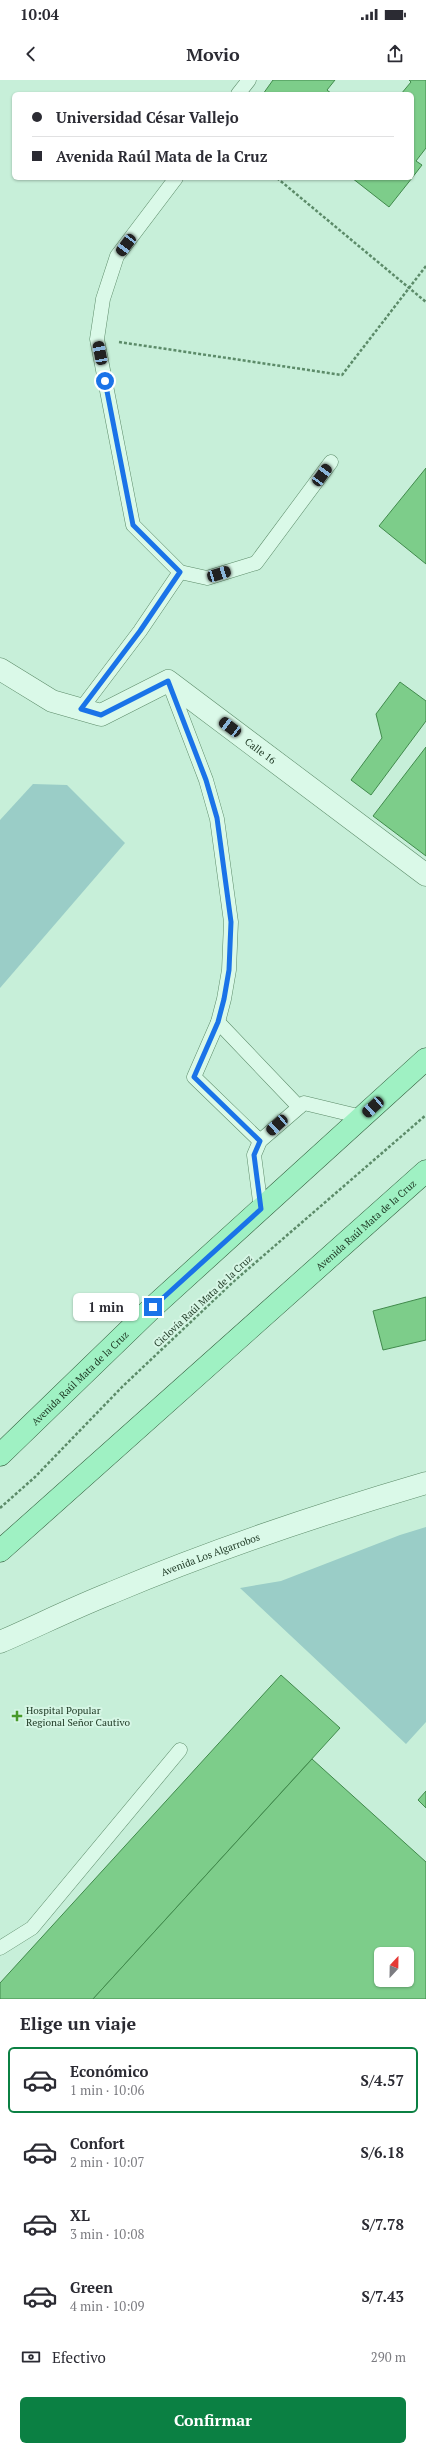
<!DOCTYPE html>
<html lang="es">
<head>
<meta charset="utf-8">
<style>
	:root { --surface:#fff; --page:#f2f2f3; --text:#2b2b33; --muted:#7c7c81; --line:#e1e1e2; --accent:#0b8043 }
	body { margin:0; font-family:"PT Serif",serif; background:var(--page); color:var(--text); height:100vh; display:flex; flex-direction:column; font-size:15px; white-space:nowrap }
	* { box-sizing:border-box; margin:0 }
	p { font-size:13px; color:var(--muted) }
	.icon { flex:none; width:22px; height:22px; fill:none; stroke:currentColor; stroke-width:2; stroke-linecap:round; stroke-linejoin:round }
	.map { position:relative; height:1919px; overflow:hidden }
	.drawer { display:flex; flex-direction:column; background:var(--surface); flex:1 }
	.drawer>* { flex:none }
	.banner { position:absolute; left:12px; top:12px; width:402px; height:88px; border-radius:6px; box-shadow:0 1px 3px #0004; display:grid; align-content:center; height:88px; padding:0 20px; background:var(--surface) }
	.needle { width:26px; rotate:22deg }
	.fabs { position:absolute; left:374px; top:1867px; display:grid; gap:8px }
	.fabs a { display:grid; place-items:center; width:40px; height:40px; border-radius:6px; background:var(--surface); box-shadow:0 1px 3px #0004; font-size:20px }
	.end { position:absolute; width:18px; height:18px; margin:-9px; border:5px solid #1a73e8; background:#fff; box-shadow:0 0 0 2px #fff }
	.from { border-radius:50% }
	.bubble { position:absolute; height:28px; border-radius:6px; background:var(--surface); box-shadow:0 1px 3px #0004; font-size:13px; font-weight:700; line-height:28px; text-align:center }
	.car { position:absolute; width:12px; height:24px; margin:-12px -6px; border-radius:5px; box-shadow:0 0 3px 1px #0007; background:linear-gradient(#222 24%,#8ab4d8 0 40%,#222 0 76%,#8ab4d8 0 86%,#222 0) }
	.banner b { display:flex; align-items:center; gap:14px; height:38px; font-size:15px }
	.banner b+b { border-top:1px solid var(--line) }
	.banner i { width:10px; height:10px; background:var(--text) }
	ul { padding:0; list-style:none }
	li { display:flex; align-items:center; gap:12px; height:66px; margin:0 8px 6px; padding:0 12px; border:2px solid transparent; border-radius:6px }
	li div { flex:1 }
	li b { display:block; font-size:15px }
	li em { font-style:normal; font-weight:700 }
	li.active { border-color:var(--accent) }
	li>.icon { width:36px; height:36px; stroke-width:1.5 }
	h2 { padding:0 20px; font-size:18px; line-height:48px }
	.pay { display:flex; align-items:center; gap:10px; height:44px; padding:0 20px; font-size:15px }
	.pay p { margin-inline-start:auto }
	.button { display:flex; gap:8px; margin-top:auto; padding:8px 20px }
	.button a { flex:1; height:46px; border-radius:6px; background:var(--accent); color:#fff; font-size:16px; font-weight:700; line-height:46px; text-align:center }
	.status { display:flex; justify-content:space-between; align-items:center; height:28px; padding:0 20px; background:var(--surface); direction:ltr }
	.status svg { height:11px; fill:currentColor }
	header { display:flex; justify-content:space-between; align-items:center; height:52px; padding:0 20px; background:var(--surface); font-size:18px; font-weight:700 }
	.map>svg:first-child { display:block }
	.green { fill:#9acdc7 }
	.building { fill:#7dcd8a; stroke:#418a4c; fill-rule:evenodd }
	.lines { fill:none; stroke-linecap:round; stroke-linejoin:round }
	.lane-casing { stroke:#5c8b69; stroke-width:15 }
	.street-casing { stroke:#5c8b69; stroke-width:23 }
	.primary-casing { stroke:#305939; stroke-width:23 }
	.path { stroke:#5c8b69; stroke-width:2.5; stroke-dasharray:3 2; stroke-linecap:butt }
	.lane { stroke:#daf9e8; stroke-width:14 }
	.street { stroke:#daf9e8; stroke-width:22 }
	.primary { stroke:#9ff1c3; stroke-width:22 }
	.route { stroke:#1a73e8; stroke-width:5 }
	.poi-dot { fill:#489a2b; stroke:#d6f6e5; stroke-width:1.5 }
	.labels { text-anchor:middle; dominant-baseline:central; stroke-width:4; stroke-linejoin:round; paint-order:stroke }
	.street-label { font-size:10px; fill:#203b26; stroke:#d6f6e5 }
	.poi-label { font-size:10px; fill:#203b26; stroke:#d6f6e5; text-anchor:start }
</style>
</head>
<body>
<div class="status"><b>10:04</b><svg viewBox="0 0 49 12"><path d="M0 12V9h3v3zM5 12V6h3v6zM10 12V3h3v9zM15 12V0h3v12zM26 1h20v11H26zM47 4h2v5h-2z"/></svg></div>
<header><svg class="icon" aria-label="back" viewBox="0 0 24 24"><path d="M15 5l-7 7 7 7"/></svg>Movio<svg class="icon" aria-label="share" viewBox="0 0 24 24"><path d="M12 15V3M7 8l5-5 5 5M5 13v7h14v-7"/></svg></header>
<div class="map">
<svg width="426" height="1919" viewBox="0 0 426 1919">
	<rect width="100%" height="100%" fill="#c7efd9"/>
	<g class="green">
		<polygon points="33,704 67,705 125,763 0,908 0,740"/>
		<polygon points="426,1447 426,1642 406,1664 240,1508 281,1501 400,1455"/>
	</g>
	<g class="building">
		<polygon points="273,0 335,0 327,10 332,14 263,14"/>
		<polygon points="409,0 426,0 426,68 416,81 422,85 412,98 412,14 401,14 411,2"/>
		<polygon points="352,98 412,98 389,127"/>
		<polygon points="426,388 426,484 379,446"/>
		<polygon points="400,602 426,621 426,641 371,715 351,700 382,658 376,634"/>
		<polygon points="426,667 426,776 373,736"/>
		<polygon points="426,1217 426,1260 383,1270 373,1231"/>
		<polygon points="281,1595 340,1648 93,1919 0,1919 0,1903"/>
		<path d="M 312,1679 L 426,1782 L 426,1919 L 93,1919 ZM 381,1874 L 407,1874 L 407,1900 L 381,1900 Z"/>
		<polygon points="426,1711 426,1728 418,1720"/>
	</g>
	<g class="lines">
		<defs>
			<g id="lane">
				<polyline points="238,14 249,0"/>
				<polyline points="176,98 117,176 103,219 97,259 133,445 180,492 207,498 256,483 331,382"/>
				<polyline points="169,603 206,700 217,739 231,842 229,890 224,919 218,942 194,997 260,1061"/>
				<polyline points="81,629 140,551 180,492"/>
				<polyline points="218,942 299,1027"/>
				<polyline points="261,1129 254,1075 260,1061 304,1023 362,1037"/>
				<polyline points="0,1868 32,1848 180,1670"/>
			</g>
			<g id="street">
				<path id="s1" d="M 0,589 L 52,621 L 101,635 L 168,601 L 426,795"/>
				<path id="s2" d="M 0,1562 C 37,1546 73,1528 111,1513 C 213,1470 320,1434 426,1403"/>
			</g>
			<g id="primary">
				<path id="s3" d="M 0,1375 L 153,1227 L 426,979"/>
				<path id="s4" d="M 0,1471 L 426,1091"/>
			</g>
		</defs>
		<use href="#lane" class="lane-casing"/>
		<use href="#street" class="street-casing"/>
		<use href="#primary" class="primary-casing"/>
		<g class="path">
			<polyline points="277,98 426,222"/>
			<polyline points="119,262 342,295 426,186"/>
			<polyline points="0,1428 35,1397 122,1307 233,1202 426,1035"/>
		</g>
		<use href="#lane" class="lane"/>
		<use href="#street" class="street"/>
		<use href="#primary" class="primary"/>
	</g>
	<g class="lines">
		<polyline class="route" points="105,301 133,445 180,492 140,551 81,629 101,635 168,601 206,700 217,738 231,842 229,890 224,919 218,942 194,997 260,1061 254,1075 261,1129 153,1227"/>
	</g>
	<path class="poi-dot" d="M15 1630h4v4h4v4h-4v4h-4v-4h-4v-4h4z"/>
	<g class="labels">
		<g class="street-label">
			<text stroke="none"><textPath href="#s1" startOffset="303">Calle 16</textPath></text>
			<text stroke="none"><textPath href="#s4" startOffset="490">Avenida Raúl Mata de la Cruz</textPath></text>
			<text transform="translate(203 1221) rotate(-43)">Ciclovía Raúl Mata de la Cruz</text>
			<text stroke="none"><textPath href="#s3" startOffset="111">Avenida Raúl Mata de la Cruz</textPath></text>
			<text stroke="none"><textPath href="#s2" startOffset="228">Avenida Los Algarrobos</textPath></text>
		</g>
		<g class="poi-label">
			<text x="26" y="1630">Hospital Popular<tspan x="26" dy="12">Regional Señor Cautivo</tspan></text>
		</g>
	</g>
</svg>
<div class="fabs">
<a><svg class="needle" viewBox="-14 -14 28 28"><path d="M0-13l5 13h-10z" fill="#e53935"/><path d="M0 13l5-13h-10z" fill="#7c7c81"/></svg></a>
</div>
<i class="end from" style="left:105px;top:301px"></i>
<i class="end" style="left:153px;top:1227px"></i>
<div class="bubble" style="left:73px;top:1213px;width:66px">1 min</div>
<i class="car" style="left:126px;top:165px;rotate:217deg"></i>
<i class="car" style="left:100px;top:273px;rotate:349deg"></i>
<i class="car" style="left:322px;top:395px;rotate:36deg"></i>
<i class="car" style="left:219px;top:494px;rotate:73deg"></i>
<i class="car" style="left:230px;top:647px;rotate:307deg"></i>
<i class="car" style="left:373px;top:1027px;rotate:228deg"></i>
<i class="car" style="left:277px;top:1045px;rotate:228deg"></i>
<div class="banner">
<b><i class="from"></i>Universidad César Vallejo</b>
<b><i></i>Avenida Raúl Mata de la Cruz</b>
</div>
</div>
<section class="drawer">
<h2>Elige un viaje</h2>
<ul>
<li class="active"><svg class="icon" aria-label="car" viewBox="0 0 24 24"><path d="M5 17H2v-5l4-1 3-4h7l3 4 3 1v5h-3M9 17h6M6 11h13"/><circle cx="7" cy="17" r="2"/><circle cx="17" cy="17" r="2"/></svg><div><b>Económico</b><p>1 min · 10:06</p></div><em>S/4.57</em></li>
<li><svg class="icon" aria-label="car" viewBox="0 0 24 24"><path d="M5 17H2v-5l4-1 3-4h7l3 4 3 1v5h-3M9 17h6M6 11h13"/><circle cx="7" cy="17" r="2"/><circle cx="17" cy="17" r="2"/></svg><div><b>Confort</b><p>2 min · 10:07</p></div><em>S/6.18</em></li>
<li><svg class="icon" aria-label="car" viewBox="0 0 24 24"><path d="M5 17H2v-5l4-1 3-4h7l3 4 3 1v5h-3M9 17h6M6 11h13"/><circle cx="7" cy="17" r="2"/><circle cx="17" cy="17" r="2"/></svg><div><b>XL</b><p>3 min · 10:08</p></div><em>S/7.78</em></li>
<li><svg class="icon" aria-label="car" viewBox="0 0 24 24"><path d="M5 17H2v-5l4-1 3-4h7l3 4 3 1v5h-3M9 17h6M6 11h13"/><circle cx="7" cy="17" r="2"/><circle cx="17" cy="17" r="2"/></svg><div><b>Green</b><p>4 min · 10:09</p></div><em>S/7.43</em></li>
</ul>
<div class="pay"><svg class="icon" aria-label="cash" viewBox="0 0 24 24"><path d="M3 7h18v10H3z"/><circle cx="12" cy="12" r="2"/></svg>Efectivo<p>290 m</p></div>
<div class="button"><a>Confirmar</a></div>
</section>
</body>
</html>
